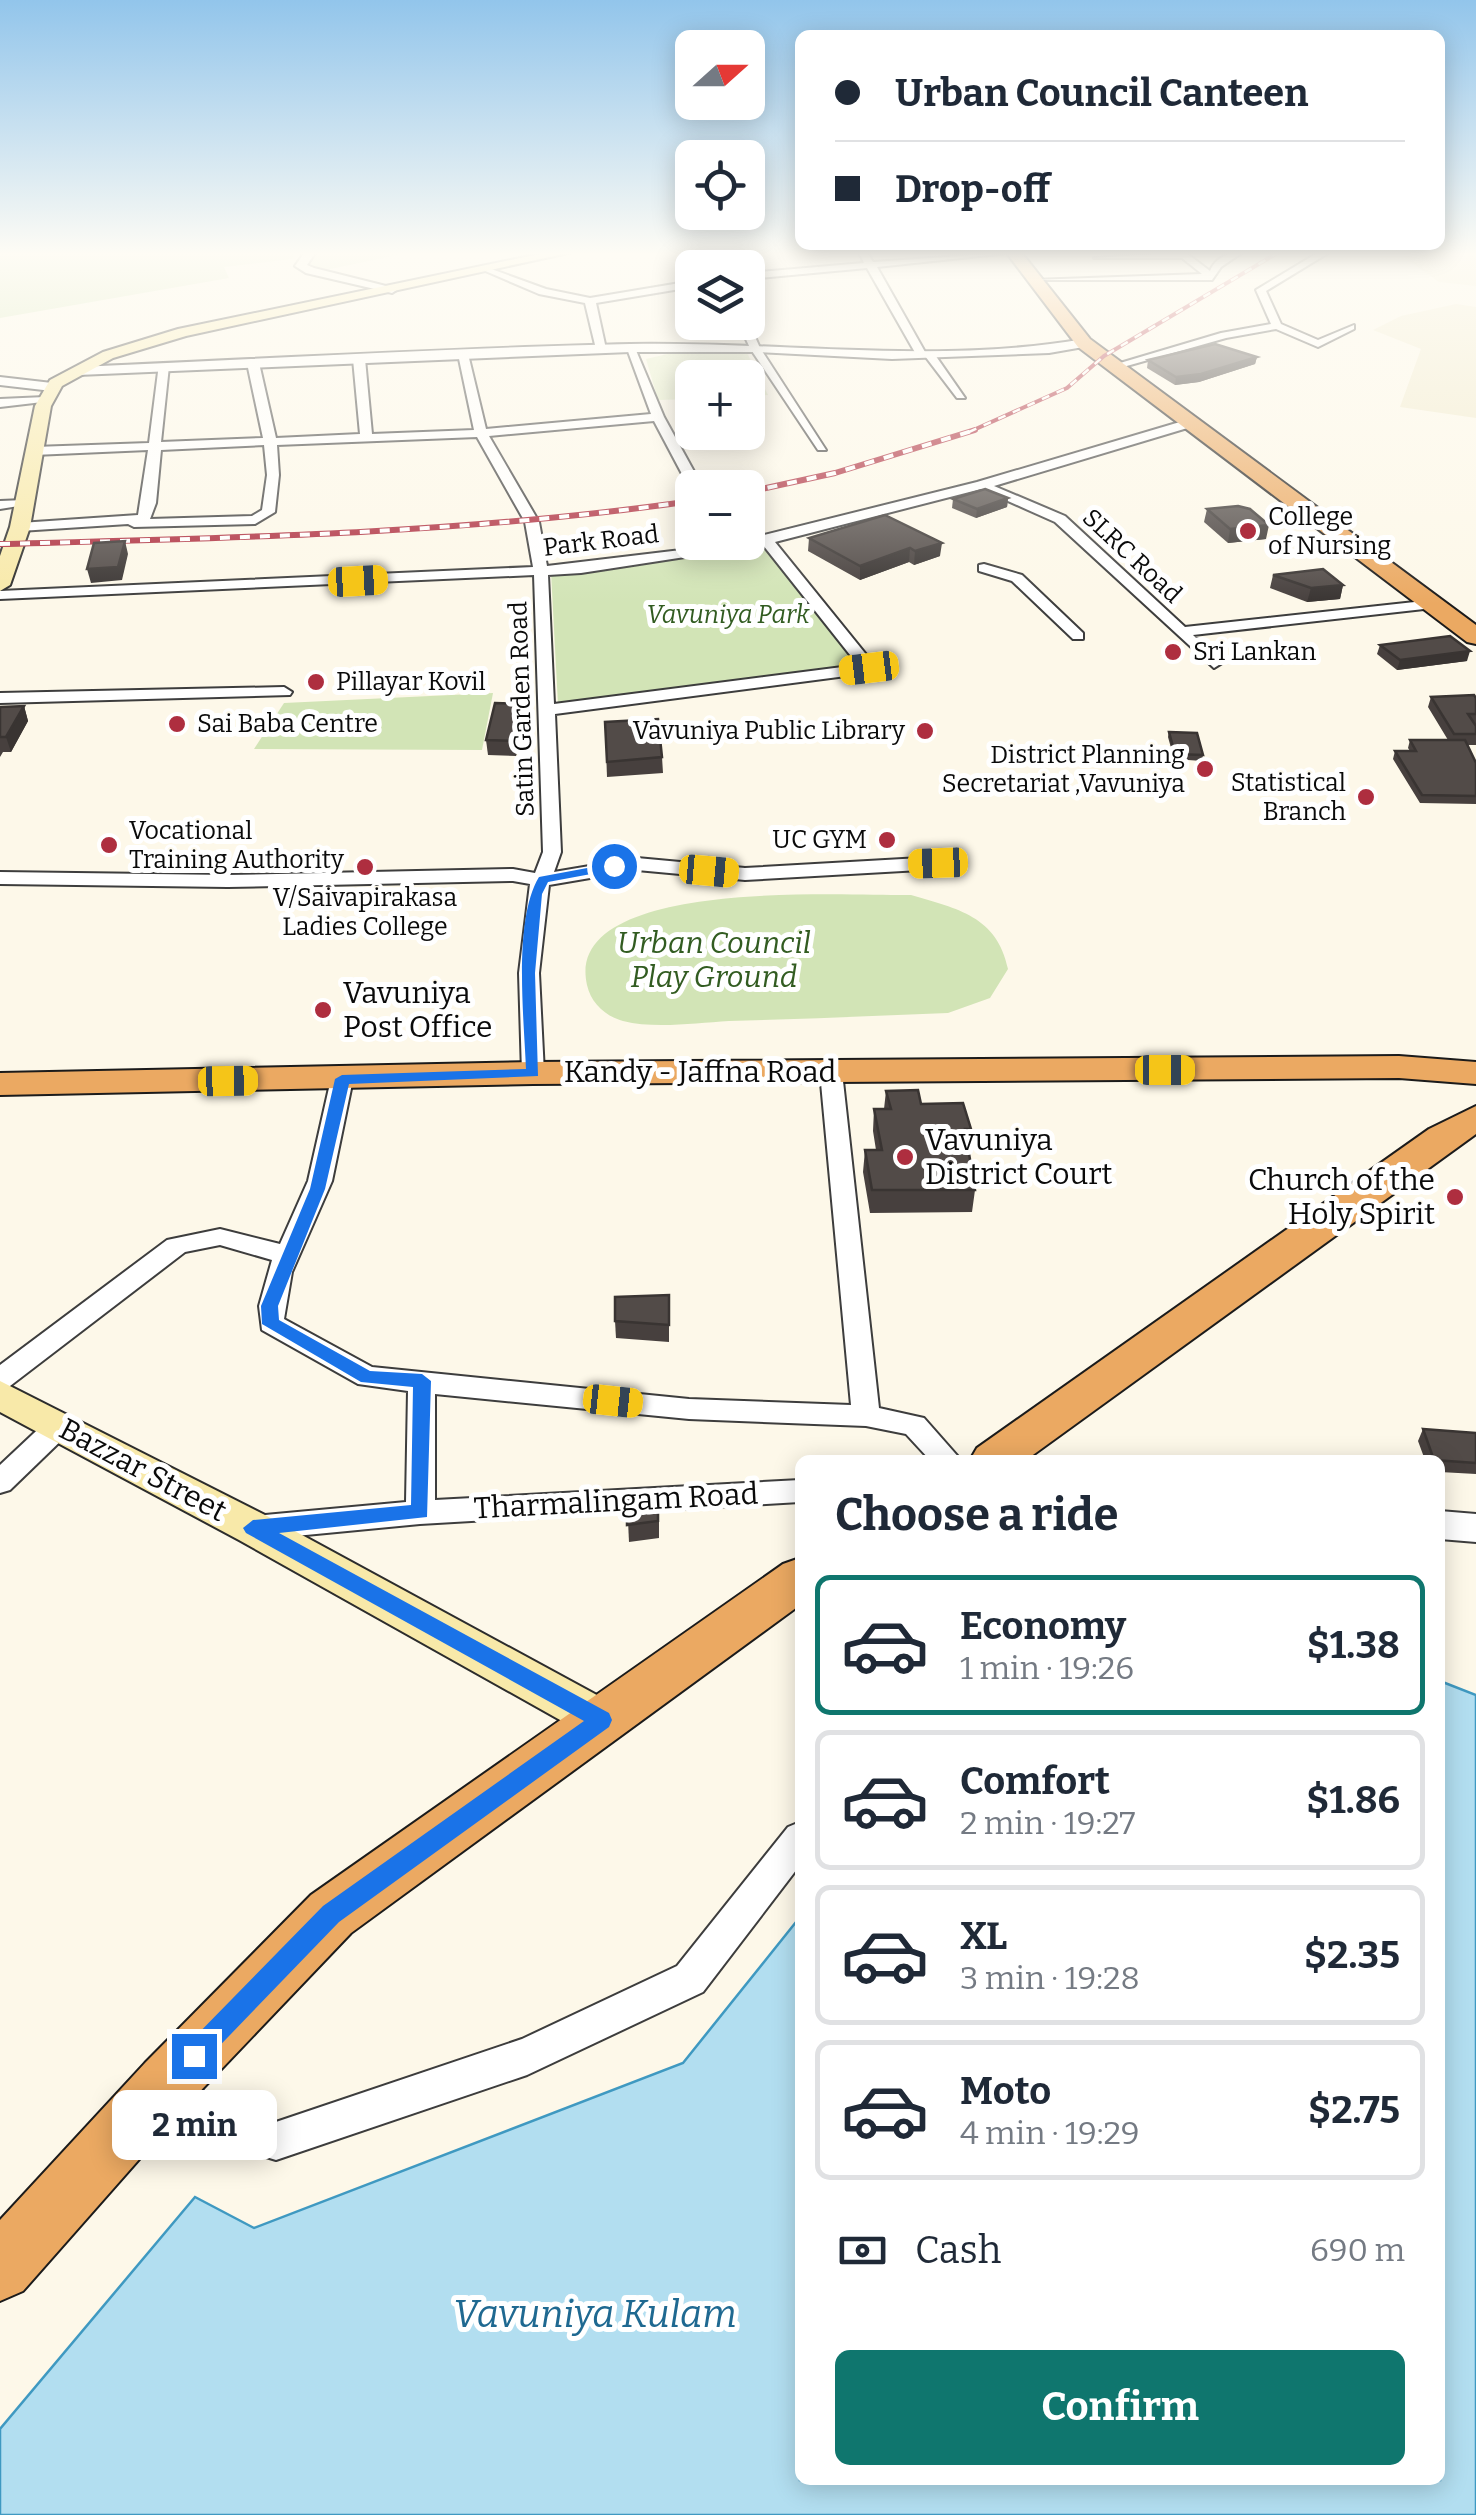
<!DOCTYPE html>
<html lang="en">
<head>
<meta charset="utf-8">
<style>
	:root { --surface:#fff; --page:#f2f2f3; --text:#1f2937; --muted:#747a83; --line:#e0e1e3; --accent:#0f766e }
	body { margin:0; font-family:Bitter,serif; background:var(--page); color:var(--text); height:100vh; display:flex; flex-direction:column; font-size:38px; white-space:nowrap }
	* { box-sizing:border-box; margin:0 }
	p { font-size:32px; color:var(--muted) }
	.icon { flex:none; width:55px; height:55px; fill:none; stroke:currentColor; stroke-width:2; stroke-linecap:round; stroke-linejoin:round }
	.map { position:relative; flex:1; overflow:hidden }
	.details { position:absolute; left:795px; top:1455px; width:650px; height:1030px; display:flex; flex-direction:column; background:var(--surface); border-radius:15px; box-shadow:0 5px 25px #0003 }
	.details>* { flex:none }
	.hud { position:absolute; left:795px; top:30px; width:650px; height:220px; border-radius:15px; box-shadow:0 5px 25px #0003; display:grid; align-content:center; height:220px; padding:0 40px; background:var(--surface) }
	.needle { width:65px; rotate:69deg }
	.tools { position:absolute; left:675px; top:30px; display:grid; gap:20px }
	.tools a { display:grid; place-items:center; width:90px; height:90px; border-radius:15px; background:var(--surface); box-shadow:0 5px 25px #0003; font-size:50px }
	.end { position:absolute; width:45px; height:45px; margin:-22px; border:12px solid #1a73e8; background:#fff; box-shadow:0 0 0 5px #fff }
	.from { border-radius:50% }
	.bubble { position:absolute; height:70px; border-radius:15px; background:var(--surface); box-shadow:0 5px 25px #0003; font-size:32px; font-weight:700; line-height:70px; text-align:center }
	.car { position:absolute; width:30px; height:60px; margin:-30px -15px; border-radius:12px; box-shadow:0 0 8px 2px #0007; background:linear-gradient(#f5c518 24%,#345 0 40%,#f5c518 0 76%,#345 0 86%,#f5c518 0) }
	.hud b { display:flex; align-items:center; gap:35px; height:95px; font-size:38px }
	.hud b+b { border-top:2px solid var(--line) }
	.hud i { width:25px; height:25px; background:var(--text) }
	ul { padding:0; list-style:none }
	li { display:flex; align-items:center; gap:30px; height:140px; margin:0 20px 15px; padding:0 20px; border:5px solid var(--line); border-radius:15px }
	li div { flex:1 }
	li b { display:block; font-size:38px }
	li em { font-style:normal; font-weight:700 }
	li.current { border-color:var(--accent) }
	li>.icon { width:90px; height:90px; stroke-width:1.5 }
	h2 { padding:0 40px; font-size:45px; line-height:120px }
	.pay { display:flex; align-items:center; gap:25px; height:110px; padding:0 40px; font-size:38px }
	.pay p { margin-inline-start:auto }
	.primary-button { display:flex; gap:20px; margin-top:auto; padding:20px 40px }
	.primary-button a { flex:1; height:115px; border-radius:15px; background:var(--accent); color:#fff; font-size:40px; font-weight:700; line-height:115px; text-align:center }
	.map>svg:first-child { display:block }
	.farmland { fill:#f1eacc }
	.green { fill:#d2e4b6 }
	.pitch { fill:#e3ecc7 }
	.water { fill:#b2def0; stroke:#3f99c1; stroke-width:2.5 }
	.lines { fill:none; stroke-linecap:round; stroke-linejoin:round }
	.minor-casing { stroke:#3d3d3d; stroke-width:4 }
	.tertiary-casing { stroke:#3d3d3d; stroke-width:4 }
	.secondary-casing { stroke:#2c2c2c; stroke-width:4 }
	.trunk-casing { stroke:#1b1b1b; stroke-width:4 }
	.minor { fill:#fff; fill-rule:evenodd }
	.tertiary { fill:#fff; fill-rule:evenodd }
	.secondary { fill:#f8e9a9; fill-rule:evenodd }
	.trunk { fill:#eba962; fill-rule:evenodd }
	.rail-far1-casing { stroke:#ae2e3f; stroke-width:4 }
	.rail-casing { stroke:#ae2e3f; stroke-width:6 }
	.rail-far1 { stroke:#fff; stroke-width:2.5; stroke-dasharray:8; stroke-linecap:butt }
	.rail { stroke:#fff; stroke-width:4; stroke-dasharray:10; stroke-linecap:butt }
	.wall { fill:#47403e }
	.shaded-wall { fill:#393432 }
	.building { fill:#524b48; stroke:#393432; stroke-width:2.5 }
	.route { fill:#1a73e8 }
	.poi-dot { fill:#ae2e3f; stroke:#fff; stroke-width:4 }
	.labels { text-anchor:middle; dominant-baseline:central; stroke-width:10; stroke-linejoin:round; paint-order:stroke }
	.far-poi-label { font-size:25px; fill:#0a0a0a; stroke:#fff; text-anchor:start }
	.far-street-label { font-size:25px; fill:#0a0a0a; stroke:#fff }
	.far-park-label { font-size:25px; font-style:italic; fill:#325c21; stroke:#fff }
	.park-label { font-size:30px; font-style:italic; fill:#325c21; stroke:#fff }
	.poi-label { font-size:30px; fill:#0a0a0a; stroke:#fff; text-anchor:start }
	.street-label { font-size:30px; fill:#0a0a0a; stroke:#fff }
	.near-water-label { font-size:38px; font-style:italic; fill:#1f6991; stroke:#fff }
</style>
</head>
<body>
<div class="map">
<svg width="1476" height="2515" viewBox="0 0 1476 2515">
	<rect width="100%" height="100%" fill="#fdf8e9"/>
	<g class="farmland">
		<polygon points="1397,252 1476,252 1476,286 1439,282"/>
		<polygon points="1456,304 1476,307 1476,418 1400,407 1421,349 1373,330 1401,316"/>
	</g>
	<g class="green">
		<polygon points="0,252 299,252 292,259 224,267 229,278 0,318"/>
		<polygon points="318,252 412,252 321,271 310,265"/>
		<polygon points="760,542 859,666 558,705 551,572"/>
		<polygon points="493,693 482,750 254,749 284,703"/>
		<path d="M 911,895 C 958,909 997,916 1008,969 L 990,998 L 948,1013 C 875,1016 802,1019 729,1021 C 696,1023 654,1029 623,1021 C 605,1016 591,1003 587,985 C 562,876 849,896 911,895 Z"/>
	</g>
	<polygon class="pitch" points="676,352 747,353 768,395 748,396 748,378 692,378 692,399 658,400 646,359"/>
	<polygon class="water" points="1440,1681 1476,1695 1476,2515 0,2515 0,2429 195,2197 254,2228 683,2063 800,1917 800,2480 1440,2480"/>
	<g class="lines">
		<defs>
			<g id="minor">
				<polygon points="859,252 867,252 873,262 1018,252 877,267 925,352 933,352 965,398 957,398 925,356 917,356 867,268 748,279 748,273 864,263"/>
				<path d="M 1185,252 L 1210,271 C 1215,258 1230,251 1243,252 L 1221,267 L 1212,280 L 1032,280 L 1202,274 L 1182,258 L 1094,258 Z"/>
				<polygon points="1319,252 1330,252 1266,291 1281,324 1318,340 1354,325 1354,329 1318,347 1276,329 1226,338 1116,369 1110,366 1221,333 1271,324 1256,290"/>
				<polygon points="483,266 546,289 590,298 692,281 692,287 596,303 606,349 601,352 596,349 585,303 539,294 483,270"/>
				<polygon points="748,321 760,348 826,450 818,450 750,348 738,322"/>
				<path d="M 626,346 L 635,348 L 664,417 L 702,486 L 690,489 L 654,421 L 489,436 L 539,522 L 547,566 L 748,542 L 748,539 L 977,482 L 1190,419 L 1194,426 L 994,486 L 1065,516 L 1185,627 L 1433,600 L 1440,604 L 1433,608 L 1193,635 L 1222,663 L 1214,668 L 1055,522 L 981,489 L 775,542 L 877,668 L 869,673 L 555,714 L 561,852 L 554,872 L 637,858 L 745,868 L 938,857 L 947,863 L 938,869 L 745,880 L 637,870 L 549,885 L 539,973 L 544,1073 L 533,1080 L 522,1073 L 519,973 L 530,884 L 513,881 L 228,887 L 0,884 L 0,872 L 228,875 L 513,869 L 535,873 L 543,852 L 534,575 L 0,599 L 0,591 L 533,567 L 525,522 L 477,437 L 277,445 L 279,475 L 275,512 L 255,524 L 134,527 L 128,524 L 20,531 L 13,527 L 20,523 L 138,515 L 148,450 L 34,455 L 28,451 L 34,447 L 149,443 L 159,364 L 169,366 L 161,442 L 263,438 L 247,363 L 253,360 L 259,363 L 276,438 L 360,434 L 353,359 L 359,356 L 365,359 L 372,434 L 474,430 L 458,354 L 463,351 L 468,354 L 486,429 L 651,414 ZM 264,445 L 267,475 L 262,510 L 252,516 L 150,519 L 156,503 L 161,450 ZM 763,545 L 858,665 L 554,704 L 548,575 L 581,573 Z"/>
				<polygon points="0,399 45,397 51,401 0,407"/>
				<polygon points="0,501 24,500 31,504 0,509"/>
				<polygon points="984,564 1022,575 1083,633 1083,639 1073,639 1012,581 979,571 979,565"/>
				<polygon points="284,687 292,692 290,695 0,703 0,693"/>
				<polygon points="831,1065 842,1072 879,1408 924,1418 961,1460 930,1460 906,1434 866,1426 689,1419 435,1394 435,1500 800,1480 800,1502 420,1524 253,1540 243,1536 238,1528 243,1520 253,1516 406,1502 408,1391 358,1384 262,1330 259,1306 272,1260 220,1245 185,1252 10,1386 0,1389 0,1365 167,1240 220,1229 280,1244 308,1181 331,1079 342,1072 353,1079 332,1181 292,1272 284,1319 372,1367 689,1399 851,1405 820,1072"/>
				<polygon points="59,1415 69,1419 73,1426 69,1433 10,1490 0,1493 0,1465 49,1419"/>
				<polygon points="800,1822 800,1865 703,1992 527,2075 276,2160 197,2136 153,2097 147,2084 153,2071 166,2065 179,2071 221,2106 276,2122 522,2039 677,1966 788,1827"/>
			</g>
			<g id="tertiary">
				<polygon points="305,252 316,252 307,265 314,268 398,289 392,293 306,273 295,266"/>
				<path d="M 1084,339 L 1089,340 L 1089,346 L 1049,353 L 892,359 L 755,352 L 630,352 L 78,375 L 71,371 L 78,367 C 262,359 446,348 630,344 C 781,341 935,365 1084,339 Z"/>
				<polygon points="0,377 52,383 59,387 52,391 0,385"/>
				<polygon points="1440,1511 1476,1514 1476,1542 1440,1539"/>
			</g>
			<g id="secondary">
				<polygon points="549,252 573,252 186,336 113,358 62,386 51,406 30,527 10,585 0,591 0,556 10,527 35,406 50,380 103,352 178,329"/>
				<polygon points="0,1381 267,1516 617,1706 624,1720 617,1734 601,1740 585,1734 239,1540 0,1412"/>
			</g>
			<g id="trunk">
				<polygon points="1006,252 1021,252 1090,339 1476,625 1476,644 1467,642 1078,347"/>
				<polygon points="1399,1056 1476,1062 1476,1084 1399,1078 533,1084 0,1095 0,1073 533,1062"/>
				<polygon points="1476,1106 1476,1134 1026,1460 970,1460 977,1448 1429,1129"/>
				<polygon points="800,1558 800,1605 351,1933 187,2105 23,2291 0,2301 0,2220 145,2063 311,1895 783,1564"/>
			</g>
		</defs>
		<use href="#minor" class="minor-casing"/>
		<use href="#tertiary" class="tertiary-casing"/>
		<use href="#secondary" class="secondary-casing"/>
		<use href="#trunk" class="trunk-casing"/>
		<use href="#minor" class="minor"/>
		<use href="#tertiary" class="tertiary"/>
		<use href="#secondary" class="secondary"/>
		<use href="#trunk" class="trunk"/>
		<defs>
			<polyline id="rail-far1" points="969,432 1067,388 1104,356 1279,252"/>
			<g id="rail">
				<polyline points="748,492 835,473 975,430"/>
				<path d="M 0,544 C 232,538 462,534 692,501"/>
			</g>
		</defs>
		<use href="#rail-far1" class="rail-far1-casing"/>
		<use href="#rail" class="rail-casing"/>
		<use href="#rail-far1" class="rail-far1"/>
		<use href="#rail" class="rail"/>
	</g>
	<g class="wall">
		<polygon points="1257,357 1255,364 1199,382 1175,385 1147,368 1148,360"/>
		<polygon points="1008,498 1007,507 976,518 952,508 953,499"/>
		<polygon points="1207,509 1266,539 1228,543 1204,522"/>
		<polygon points="834,531 940,556 914,565 909,562 860,580 808,551 809,538"/>
		<polygon points="1273,575 1343,585 1340,599 1307,602 1270,588"/>
		<polygon points="1380,645 1467,661 1397,670 1377,654"/>
		<polygon points="1431,697 1476,698 1476,724 1474,724 1476,726 1476,745 1467,745 1476,763 1476,804 1420,803 1393,759 1395,751 1410,751 1408,748 1410,740 1448,740 1428,707"/>
		<polygon points="24,706 28,721 11,752 3,752 0,757 0,707"/>
		<polygon points="524,719 516,756 488,755 486,740"/>
		<polygon points="605,722 662,757 663,773 607,777"/>
		<polygon points="1169,732 1203,755 1202,761 1174,759 1168,737"/>
		<polygon points="886,1091 921,1104 971,1129 968,1148 975,1190 972,1212 870,1213 863,1172 865,1150 876,1150 873,1131 874,1109 884,1109"/>
		<polygon points="669,1295 669,1342 616,1338 615,1321"/>
		<polygon points="1423,1429 1476,1433 1476,1474 1440,1472 1440,1460 1425,1460 1418,1441"/>
		<polygon points="627,1499 659,1514 659,1538 629,1542"/>
	</g>
	<g class="shaded-wall">
		<polygon points="1257,357 1255,364 1199,382 1175,385 1176,377"/>
		<polygon points="1008,498 1007,507 976,518 977,509"/>
		<polygon points="1269,525 1266,539 1228,543 1230,529"/>
		<polygon points="125,541 128,554 122,580 91,583 87,569"/>
		<polygon points="942,543 940,556 914,565 915,551"/>
		<polygon points="910,548 909,562 860,580 860,566"/>
		<polygon points="1343,585 1340,599 1307,602 1311,588"/>
		<polygon points="1470,651 1467,661 1397,670 1400,660"/>
		<polygon points="522,704 524,719 516,756 515,741"/>
		<polygon points="24,706 28,721 11,752 6,737"/>
	</g>
	<g class="building">
		<polygon points="1215,344 1257,357 1201,374 1176,377 1148,360"/>
		<polygon points="985,489 1008,498 977,509 953,499"/>
		<polygon points="1238,506 1250,509 1269,525 1230,529 1207,509"/>
		<polygon points="885,515 942,543 915,551 910,548 860,566 809,538"/>
		<polygon points="125,541 118,567 87,569 94,543"/>
		<polygon points="1323,569 1343,585 1311,588 1273,575"/>
		<polygon points="1450,636 1470,651 1400,660 1380,645"/>
		<polygon points="1474,695 1476,698 1476,714 1468,714 1476,726 1476,734 1454,734 1431,697"/>
		<polygon points="495,703 522,704 515,741 486,740"/>
		<polygon points="24,706 6,737 0,737 0,707"/>
		<polygon points="658,719 662,757 607,762 605,722"/>
		<polygon points="1169,732 1197,733 1203,755 1175,754"/>
		<polygon points="1410,740 1465,740 1476,763 1476,796 1422,795 1395,751 1416,751"/>
		<polygon points="918,1090 921,1104 963,1103 971,1129 965,1129 975,1190 872,1190 865,1150 882,1150 874,1109 891,1109 886,1091"/>
		<polygon points="669,1295 669,1325 615,1321 615,1297"/>
		<polygon points="1423,1429 1476,1433 1476,1463 1434,1460"/>
		<polygon points="658,1497 658,1521 627,1525 627,1499"/>
	</g>
	<linearGradient id="sky" x2="0" y2="1"><stop stop-color="#92c5eb"/><stop offset="0.42" stop-color="#fefcf5"/><stop offset="1" stop-color="#fefcf5" stop-opacity="0"/></linearGradient>
	<rect width="1476" height="604" fill="url(#sky)"/>
	<path class="route" d="M 614,863 L 618,869 L 548,882 L 542,894 L 535,973 L 538,1076 L 349,1084 L 325,1189 L 278,1306 L 279,1320 L 370,1371 L 422,1374 L 431,1381 L 427,1517 L 279,1533 L 609,1713 L 612,1720 L 609,1727 L 339,1922 L 202,2064 L 194,2068 L 185,2064 L 182,2056 L 185,2047 L 323,1906 L 584,1721 L 246,1533 L 243,1528 L 253,1520 L 411,1505 L 413,1387 L 361,1382 L 262,1324 L 261,1306 L 310,1189 L 335,1079 L 342,1075 L 526,1069 C 524,1018 513,920 539,877 Z"/>
	<g class="poi-dot">
		<circle cx="1248" cy="531" r="10"/>
		<circle cx="1173" cy="652" r="10"/>
		<circle cx="316" cy="682" r="10"/>
		<circle cx="177" cy="724" r="10"/>
		<circle cx="925" cy="731" r="10"/>
		<circle cx="1205" cy="769" r="10"/>
		<circle cx="1366" cy="797" r="10"/>
		<circle cx="887" cy="840" r="10"/>
		<circle cx="109" cy="845" r="10"/>
		<circle cx="365" cy="867" r="10"/>
		<circle cx="323" cy="1010" r="10"/>
		<circle cx="905" cy="1157" r="10"/>
		<circle cx="1455" cy="1197" r="10"/>
	</g>
	<g class="labels">
		<g class="far-poi-label">
			<text x="1268" y="517">College<tspan x="1268" dy="29">of Nursing</tspan></text>
			<text x="1193" y="652">Sri Lankan</text>
			<text x="336" y="682">Pillayar Kovil</text>
			<text x="197" y="724">Sai Baba Centre</text>
			<text x="905" y="731" text-anchor="end">Vavuniya Public Library</text>
			<text x="1185" y="755" text-anchor="end">District Planning<tspan x="1185" dy="29">Secretariat ,Vavuniya</tspan></text>
			<text x="1346" y="783" text-anchor="end">Statistical<tspan x="1346" dy="29">Branch</tspan></text>
			<text x="129" y="831">Vocational<tspan x="129" dy="29">Training Authority</tspan></text>
			<text x="867" y="840" text-anchor="end">UC GYM</text>
			<text x="365" y="898" text-anchor="middle">V/Saivapirakasa<tspan x="365" dy="29">Ladies College</tspan></text>
		</g>
		<g class="far-street-label">
			<text transform="translate(601 541) rotate(-7)">Park Road</text>
			<text transform="translate(1132 556) rotate(43)">SLRC Road</text>
			<text transform="translate(522 709) rotate(-92)">Satin Garden Road</text>
		</g>
		<g class="far-park-label">
			<text x="728" y="615">Vavuniya Park</text>
		</g>
		<g class="park-label">
			<text x="714" y="943">Urban Council<tspan x="714" dy="34">Play Ground</tspan></text>
		</g>
		<g class="poi-label">
			<text x="343" y="993">Vavuniya<tspan x="343" dy="34">Post Office</tspan></text>
			<text x="925" y="1140">Vavuniya<tspan x="925" dy="34">District Court</tspan></text>
			<text x="1435" y="1180" text-anchor="end">Church of the<tspan x="1435" dy="34">Holy Spirit</tspan></text>
		</g>
		<g class="street-label">
			<text x="700" y="1072">Kandy - Jaffna Road</text>
			<text transform="translate(143 1470) rotate(28)">Bazzar Street</text>
			<text transform="translate(616 1501) rotate(-3)">Tharmalingam Road</text>
		</g>
		<g class="near-water-label">
			<text x="595" y="2314">Vavuniya Kulam</text>
		</g>
	</g>
</svg>
<div class="tools">
<a><svg class="needle" viewBox="-14 -14 28 28"><path d="M0-13l5 13h-10z" fill="#e53935"/><path d="M0 13l5-13h-10z" fill="#747a83"/></svg></a>
<a><svg class="icon" aria-label="locate" viewBox="0 0 24 24"><circle cx="12" cy="12" r="6"/><path d="M12 2v4M12 18v4M2 12h4M18 12h4"/></svg></a>
<a><svg class="icon" aria-label="layers" viewBox="0 0 24 24"><path d="M12 4l9 5-9 5-9-5zM3 14l9 5 9-5"/></svg></a>
<a>+</a>
<a>−</a>
</div>
<i class="end from" style="left:614px;top:866px"></i>
<i class="end" style="left:194px;top:2056px"></i>
<div class="bubble" style="left:112px;top:2090px;width:165px">2 min</div>
<i class="car" style="left:358px;top:581px;rotate:87deg"></i>
<i class="car" style="left:869px;top:668px;rotate:263deg"></i>
<i class="car" style="left:938px;top:863px;rotate:268deg"></i>
<i class="car" style="left:709px;top:871px;rotate:95deg"></i>
<i class="car" style="left:1165px;top:1070px;rotate:90deg"></i>
<i class="car" style="left:228px;top:1081px;rotate:89deg"></i>
<i class="car" style="left:613px;top:1401px;rotate:96deg"></i>
<div class="hud">
<b><i class="from"></i>Urban Council Canteen</b>
<b><i></i>Drop-off</b>
</div>
<section class="details">
<h2>Choose a ride</h2>
<ul>
<li class="current"><svg class="icon" aria-label="car" viewBox="0 0 24 24"><path d="M5 17H2v-5l4-1 3-4h7l3 4 3 1v5h-3M9 17h6M6 11h13"/><circle cx="7" cy="17" r="2"/><circle cx="17" cy="17" r="2"/></svg><div><b>Economy</b><p>1 min · 19:26</p></div><em>$1.38</em></li>
<li><svg class="icon" aria-label="car" viewBox="0 0 24 24"><path d="M5 17H2v-5l4-1 3-4h7l3 4 3 1v5h-3M9 17h6M6 11h13"/><circle cx="7" cy="17" r="2"/><circle cx="17" cy="17" r="2"/></svg><div><b>Comfort</b><p>2 min · 19:27</p></div><em>$1.86</em></li>
<li><svg class="icon" aria-label="car" viewBox="0 0 24 24"><path d="M5 17H2v-5l4-1 3-4h7l3 4 3 1v5h-3M9 17h6M6 11h13"/><circle cx="7" cy="17" r="2"/><circle cx="17" cy="17" r="2"/></svg><div><b>XL</b><p>3 min · 19:28</p></div><em>$2.35</em></li>
<li><svg class="icon" aria-label="car" viewBox="0 0 24 24"><path d="M5 17H2v-5l4-1 3-4h7l3 4 3 1v5h-3M9 17h6M6 11h13"/><circle cx="7" cy="17" r="2"/><circle cx="17" cy="17" r="2"/></svg><div><b>Moto</b><p>4 min · 19:29</p></div><em>$2.75</em></li>
</ul>
<div class="pay"><svg class="icon" aria-label="cash" viewBox="0 0 24 24"><path d="M3 7h18v10H3z"/><circle cx="12" cy="12" r="2"/></svg>Cash<p>690 m</p></div>
<div class="primary-button"><a>Confirm</a></div>
</section>
</div>
</body>
</html>
